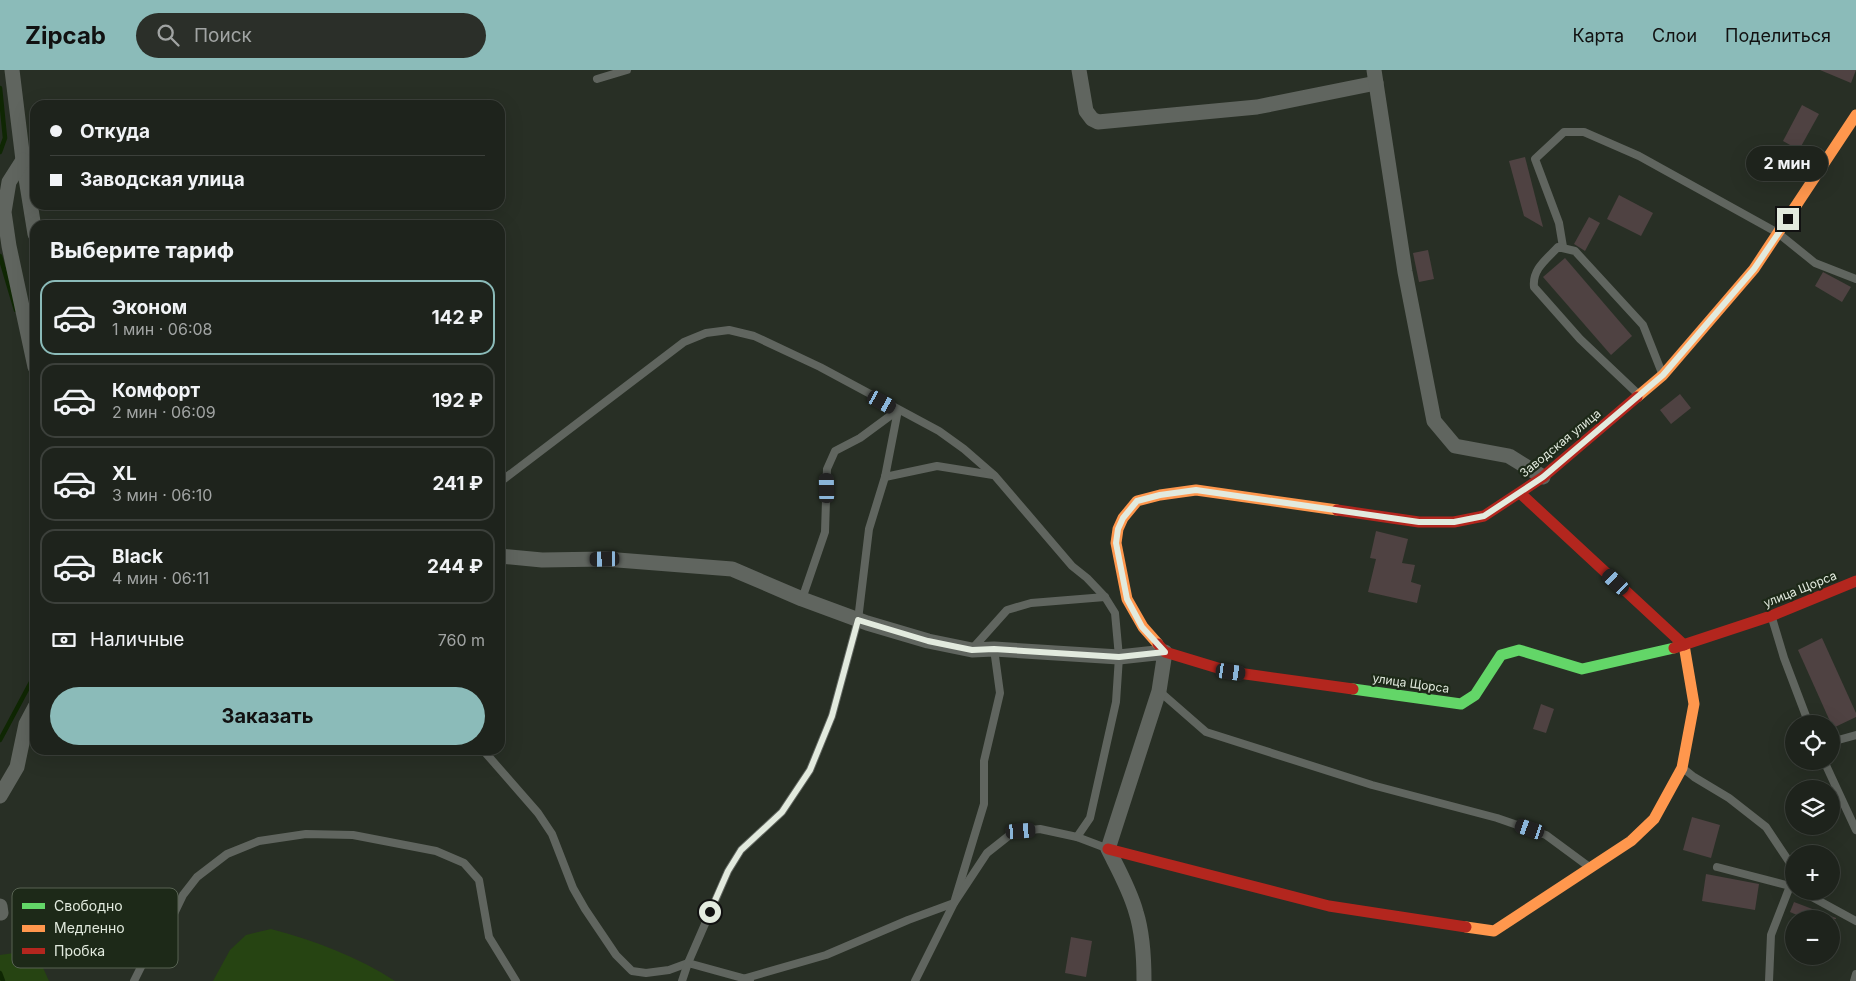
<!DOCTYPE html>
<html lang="ru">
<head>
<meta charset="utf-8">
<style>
	:root { --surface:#1e231c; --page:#2b2f29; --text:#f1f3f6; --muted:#a1a4a3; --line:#3c403b; --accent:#8bbbb9 }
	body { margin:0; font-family:Inter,sans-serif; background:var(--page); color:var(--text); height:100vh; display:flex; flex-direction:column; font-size:19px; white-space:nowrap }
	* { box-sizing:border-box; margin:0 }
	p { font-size:16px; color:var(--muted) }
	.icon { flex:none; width:28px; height:28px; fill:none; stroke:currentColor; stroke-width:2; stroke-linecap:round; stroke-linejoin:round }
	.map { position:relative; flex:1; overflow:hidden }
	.side { position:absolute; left:30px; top:150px; width:475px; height:535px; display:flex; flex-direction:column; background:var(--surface); border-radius:15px; box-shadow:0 5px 20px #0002,0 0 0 1px var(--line) }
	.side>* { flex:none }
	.top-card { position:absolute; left:30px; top:30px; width:475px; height:110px; border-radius:15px; box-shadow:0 5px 20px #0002,0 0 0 1px var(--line); display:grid; align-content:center; height:110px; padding:0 20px; background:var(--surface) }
	.fabs { position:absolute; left:1785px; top:645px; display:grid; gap:10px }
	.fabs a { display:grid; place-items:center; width:55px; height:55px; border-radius:50%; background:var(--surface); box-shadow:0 5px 20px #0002,0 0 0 1px var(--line); font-size:25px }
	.end { position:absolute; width:22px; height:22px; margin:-11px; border:6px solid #e2eade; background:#111; box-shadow:0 0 0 2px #111 }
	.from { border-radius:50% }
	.bubble { position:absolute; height:35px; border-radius:18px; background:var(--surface); box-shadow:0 5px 20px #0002,0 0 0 1px var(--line); font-size:16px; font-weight:700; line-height:35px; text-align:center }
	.car { position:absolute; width:15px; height:30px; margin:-15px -8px; border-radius:6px; box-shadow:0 0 4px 1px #0007; background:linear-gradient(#222 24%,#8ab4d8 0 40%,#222 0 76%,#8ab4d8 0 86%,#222 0) }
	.top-card b { display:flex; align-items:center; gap:18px; height:48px; font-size:19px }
	.top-card b+b { border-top:1px solid var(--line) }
	.top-card i { width:12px; height:12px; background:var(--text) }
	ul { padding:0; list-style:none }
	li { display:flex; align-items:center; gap:15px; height:75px; margin:0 10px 8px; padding:0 10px; border:2px solid var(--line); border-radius:15px }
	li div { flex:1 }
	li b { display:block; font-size:19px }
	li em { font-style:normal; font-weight:700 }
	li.active { border-color:var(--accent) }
	li>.icon { width:45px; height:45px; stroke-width:1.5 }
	h2 { padding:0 20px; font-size:22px; line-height:60px }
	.pay { display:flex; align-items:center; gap:12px; height:55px; padding:0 20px; font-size:19px }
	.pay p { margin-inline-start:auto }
	.button { display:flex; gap:10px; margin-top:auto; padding:10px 20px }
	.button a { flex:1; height:58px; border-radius:30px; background:var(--accent); color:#111; font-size:20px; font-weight:700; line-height:58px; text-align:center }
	header { display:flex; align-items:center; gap:30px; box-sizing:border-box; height:70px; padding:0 25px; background:var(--accent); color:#111 }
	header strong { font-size:24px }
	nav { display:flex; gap:28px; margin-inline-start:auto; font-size:18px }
	.search { width:350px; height:45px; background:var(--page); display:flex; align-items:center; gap:12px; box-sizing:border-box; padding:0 18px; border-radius:28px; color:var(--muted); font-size:19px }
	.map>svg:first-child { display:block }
	.green { fill:#264412 }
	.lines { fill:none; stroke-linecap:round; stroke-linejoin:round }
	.stream { stroke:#0f2703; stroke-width:4.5 }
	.building { fill:#4f4242 }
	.lane { stroke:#60655f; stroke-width:8 }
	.street { stroke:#60655f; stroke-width:15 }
	.fast { stroke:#63d668; stroke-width:11 }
	.slow { stroke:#ff974d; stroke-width:11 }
	.jam { stroke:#b3261e; stroke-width:11 }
	.route { stroke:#e2eade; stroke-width:6 }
	.labels { text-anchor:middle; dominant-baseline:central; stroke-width:4.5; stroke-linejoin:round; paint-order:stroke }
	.street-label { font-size:12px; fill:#e2eade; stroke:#1d2918 }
	.key { fill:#1d2918; stroke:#586353; stroke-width:1 }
	.key-label { font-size:14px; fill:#e2eade }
</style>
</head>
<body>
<header>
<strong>Zipcab</strong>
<div class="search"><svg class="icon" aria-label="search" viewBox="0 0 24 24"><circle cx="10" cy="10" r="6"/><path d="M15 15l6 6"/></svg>Поиск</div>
<nav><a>Карта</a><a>Слои</a><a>Поделиться</a></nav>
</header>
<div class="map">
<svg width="1856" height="911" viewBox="0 0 1856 911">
	<rect width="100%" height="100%" fill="#282f25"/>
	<g class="green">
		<path d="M 271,859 C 314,870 358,887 395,911 L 213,911 L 230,880 L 246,865 Z"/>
		<polygon points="14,883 39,889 49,911 0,911 0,885"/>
	</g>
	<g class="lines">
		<g class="stream">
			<polyline points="0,18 5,68 0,82"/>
			<polyline points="0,186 16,240"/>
			<polyline points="0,670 31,612 35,594"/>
			<polyline points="0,903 3,911"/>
		</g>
	</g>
	<g class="building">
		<polygon points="1820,0 1856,0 1851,13"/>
		<polygon points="1802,35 1819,44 1799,80 1783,71"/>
		<polygon points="1525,87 1543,157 1524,146 1509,91"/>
		<polygon points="1619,125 1653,143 1641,166 1607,149"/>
		<polygon points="1589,147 1600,153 1585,181 1574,174"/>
		<polygon points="1428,180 1434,209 1419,212 1413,183"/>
		<polygon points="1565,188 1632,266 1611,285 1543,207"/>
		<polygon points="1823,202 1851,217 1842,232 1815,216"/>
		<polygon points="1680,324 1691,338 1671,354 1660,340"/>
		<polygon points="1376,461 1408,469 1402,493 1415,495 1411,512 1421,515 1417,533 1368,522 1376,489 1370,488"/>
		<polygon points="1822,568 1856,643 1856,647 1833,658 1798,580"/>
		<polygon points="1541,634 1554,639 1546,663 1533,659"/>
		<polygon points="1692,747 1720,755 1711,788 1683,780"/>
		<polygon points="1706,804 1759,814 1755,840 1702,831"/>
		<polygon points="1794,832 1836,848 1836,849 1806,849 1790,842"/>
		<polygon points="1071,867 1092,871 1086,907 1065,903"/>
	</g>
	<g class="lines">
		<g class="lane">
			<polyline points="597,9 627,0"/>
			<polyline points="1563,177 1559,153 1535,89 1564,62 1584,62 1639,86 1778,163 1815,193 1856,209"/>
			<path d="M 1638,324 L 1580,269 L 1534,217 C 1532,199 1547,189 1558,177 L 1575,181 L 1643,255 L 1662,303"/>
			<polyline points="885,407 937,396 993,405"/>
			<polyline points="500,412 684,272 706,263 729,260 754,266 820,297 939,361 964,379 995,406 1072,496 1087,508 1105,527 1115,543 1119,587 1116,632 1090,748 1077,767"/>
			<polyline points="802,529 825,462 827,399 835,381 860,368 898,340"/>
			<polyline points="1772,548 1784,588 1809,654"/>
			<polyline points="973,578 1007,540 1031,533 1105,527"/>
			<polyline points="1159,621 1206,662 1372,715 1497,748 1546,765 1588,796"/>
			<polyline points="1831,672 1856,665"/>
			<polyline points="483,680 538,743 552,764 573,818 585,839 616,885 632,901 646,903 669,900 688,893 750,910"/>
			<polyline points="1824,691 1856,760"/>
			<polyline points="1684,699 1694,707 1729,728 1766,757 1790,793 1790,816 1794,818"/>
			<polyline points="1717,797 1790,816 1771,865 1769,911"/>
			<polyline points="1801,821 1856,851"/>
			<polyline points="134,911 149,881 171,850 183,825 197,807 227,784 259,771 306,764 353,765 436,781 464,793 479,810 489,867 516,911"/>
			<polyline points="682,911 688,893 728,801 741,780 782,742 810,700 832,646 858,550 869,459 885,407 898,340"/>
			<polyline points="744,911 746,908 826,885 908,850 954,833 984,734 984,691 1000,623 994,579"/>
			<polyline points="915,911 954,833 987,783 1011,764 1021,761 1040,759 1077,767 1106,778"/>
			<polyline points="1854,911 1856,904"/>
		</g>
		<g class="street">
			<polyline points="12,0 23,90 35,164"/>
			<polyline points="1079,0 1086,41 1092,49 1098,52 1257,37 1376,13"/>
			<polyline points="1374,0 1405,202 1434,351 1455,376 1509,386 1543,407"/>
			<polyline points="23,90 9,112 4,142 9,176 35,297"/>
			<path d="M 500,486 L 542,490 L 605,489 L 732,499 L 802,529 L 867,553 L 928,571 L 972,580 L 994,579 L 1119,587 L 1165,582 L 1159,621 L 1108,779 C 1118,799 1130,820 1136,842 C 1143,864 1144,888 1144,911"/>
			<polyline points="0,726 17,697 26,654 35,637"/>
			<polyline points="0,836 1,843"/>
		</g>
		<polyline class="fast" points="1353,619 1461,634 1475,625 1501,585 1519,580 1582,599 1674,578"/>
		<g class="slow">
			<polyline points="1637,327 1663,305 1754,199 1856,45"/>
			<polyline points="1158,574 1143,557 1127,529 1116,473 1118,459 1123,448 1137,431 1160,425 1196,420 1337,440"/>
			<polyline points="1466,857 1494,861 1631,771 1654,749 1682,698 1694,634 1684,575"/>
		</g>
		<g class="jam">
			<polyline points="1520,423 1684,575"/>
			<polyline points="1337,440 1419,452 1454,452 1484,446 1543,407 1637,327"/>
			<polyline points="1158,574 1165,582 1231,602 1353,619"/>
			<polyline points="1674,578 1771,546 1856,511"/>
			<polyline points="1108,779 1329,836 1466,857"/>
		</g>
	</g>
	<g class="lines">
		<polyline class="route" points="710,842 728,801 741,780 782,742 810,700 832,646 858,550 928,571 972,580 994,579 1119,587 1165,582 1142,557 1127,529 1116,473 1118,459 1123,448 1137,431 1160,425 1196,420 1419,452 1454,452 1484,446 1543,407 1663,305 1754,199 1788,149"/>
	</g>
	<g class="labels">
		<g class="street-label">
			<text transform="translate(1560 373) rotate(-39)">Заводская улица</text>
			<text transform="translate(1800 519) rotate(-22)">улица Щорса</text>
			<text transform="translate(1411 613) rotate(8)">улица Щорса</text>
		</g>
	</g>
	<rect x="12" y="818" width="166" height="80" rx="8" class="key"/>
	<rect x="22" y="833" width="23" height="6" fill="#63d668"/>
	<rect x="22" y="855" width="23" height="7" fill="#ff974d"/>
	<rect x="22" y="878" width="23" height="6" fill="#b3261e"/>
	<g class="key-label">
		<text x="54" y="841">Свободно</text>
		<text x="54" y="863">Медленно</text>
		<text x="54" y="886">Пробка</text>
	</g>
</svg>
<div class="fabs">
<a><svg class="icon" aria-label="locate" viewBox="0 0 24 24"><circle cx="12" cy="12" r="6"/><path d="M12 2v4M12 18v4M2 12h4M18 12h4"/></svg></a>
<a><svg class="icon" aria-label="layers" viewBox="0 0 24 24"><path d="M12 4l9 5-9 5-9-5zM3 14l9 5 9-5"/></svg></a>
<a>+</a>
<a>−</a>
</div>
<i class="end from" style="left:710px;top:842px"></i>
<i class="end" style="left:1788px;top:149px"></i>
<div class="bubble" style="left:1746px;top:76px;width:82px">2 мин</div>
<i class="car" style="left:882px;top:332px;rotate:119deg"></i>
<i class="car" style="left:827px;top:418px;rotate:359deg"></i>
<i class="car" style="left:605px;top:489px;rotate:269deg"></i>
<i class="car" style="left:1616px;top:512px;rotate:313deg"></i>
<i class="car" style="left:1231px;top:602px;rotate:98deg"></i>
<i class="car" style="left:1530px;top:759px;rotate:289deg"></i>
<i class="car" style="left:1021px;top:761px;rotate:86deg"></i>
<div class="top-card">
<b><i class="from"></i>Откуда</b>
<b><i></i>Заводская улица</b>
</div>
<section class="side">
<h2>Выберите тариф</h2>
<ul>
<li class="active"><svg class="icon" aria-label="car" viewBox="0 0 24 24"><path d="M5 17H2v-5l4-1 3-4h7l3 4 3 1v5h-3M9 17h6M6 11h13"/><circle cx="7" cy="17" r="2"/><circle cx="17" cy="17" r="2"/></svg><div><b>Эконом</b><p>1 мин · 06:08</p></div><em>142 ₽</em></li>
<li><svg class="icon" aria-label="car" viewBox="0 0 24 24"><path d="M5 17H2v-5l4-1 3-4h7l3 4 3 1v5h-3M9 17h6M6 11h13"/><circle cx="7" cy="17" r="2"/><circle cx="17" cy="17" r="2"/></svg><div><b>Комфорт</b><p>2 мин · 06:09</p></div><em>192 ₽</em></li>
<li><svg class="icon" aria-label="car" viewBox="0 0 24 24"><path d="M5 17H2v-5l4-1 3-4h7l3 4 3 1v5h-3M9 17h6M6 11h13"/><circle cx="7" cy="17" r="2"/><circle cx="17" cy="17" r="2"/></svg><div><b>XL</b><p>3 мин · 06:10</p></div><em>241 ₽</em></li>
<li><svg class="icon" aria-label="car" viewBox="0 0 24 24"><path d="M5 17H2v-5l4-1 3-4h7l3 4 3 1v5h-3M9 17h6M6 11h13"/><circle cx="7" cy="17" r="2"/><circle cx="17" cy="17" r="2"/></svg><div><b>Black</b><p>4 мин · 06:11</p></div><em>244 ₽</em></li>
</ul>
<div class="pay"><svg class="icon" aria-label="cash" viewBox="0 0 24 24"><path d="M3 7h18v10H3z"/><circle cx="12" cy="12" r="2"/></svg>Наличные<p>760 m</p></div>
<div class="button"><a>Заказать</a></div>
</section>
</div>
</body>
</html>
